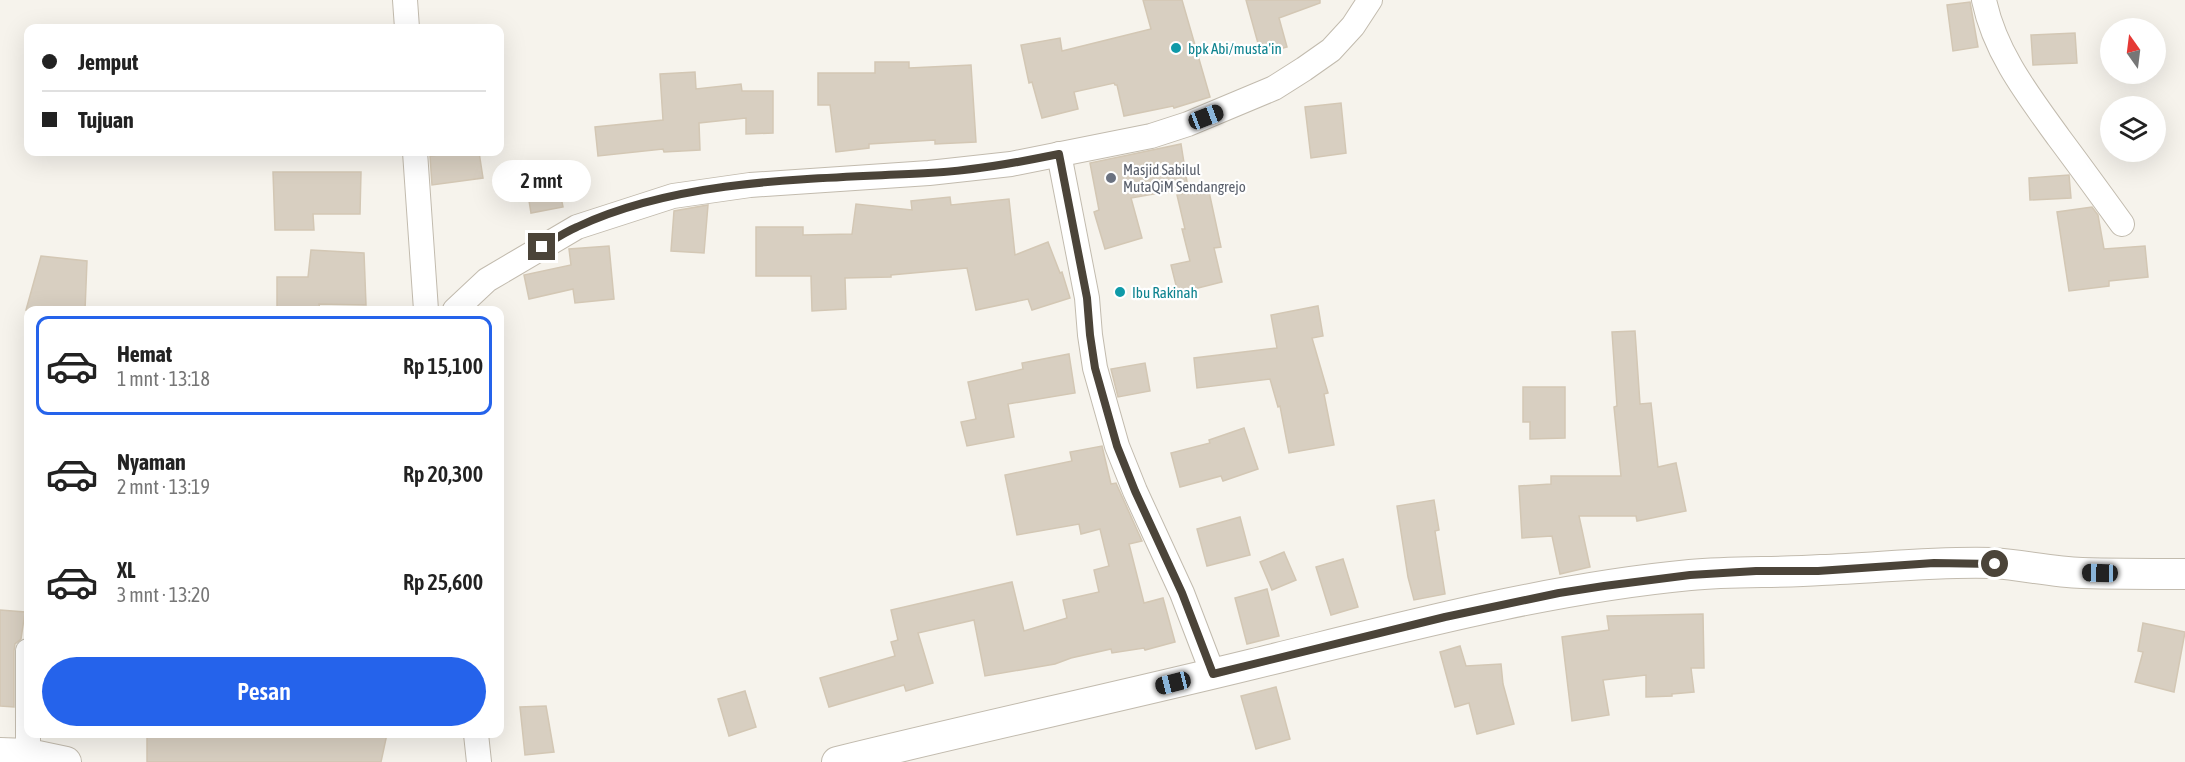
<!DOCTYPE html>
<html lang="id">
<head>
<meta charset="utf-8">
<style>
	:root { --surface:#fff; --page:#f2f2f2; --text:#222; --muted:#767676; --line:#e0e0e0; --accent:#2563eb }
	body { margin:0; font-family:"Asap Condensed",sans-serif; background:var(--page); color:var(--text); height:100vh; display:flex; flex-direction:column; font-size:22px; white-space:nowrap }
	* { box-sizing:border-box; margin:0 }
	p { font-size:20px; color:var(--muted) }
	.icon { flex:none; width:33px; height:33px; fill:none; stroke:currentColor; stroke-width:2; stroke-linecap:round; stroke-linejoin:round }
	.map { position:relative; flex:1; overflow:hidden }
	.details { position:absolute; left:24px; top:306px; width:480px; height:432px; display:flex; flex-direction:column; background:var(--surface); border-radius:12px; box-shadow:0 6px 24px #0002 }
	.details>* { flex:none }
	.banner { position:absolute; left:24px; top:24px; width:480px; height:132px; border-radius:12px; box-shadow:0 6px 24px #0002; display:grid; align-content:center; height:132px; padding:0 18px; background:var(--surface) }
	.needle { width:39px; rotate:346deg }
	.buttons { position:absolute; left:2100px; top:18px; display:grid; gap:12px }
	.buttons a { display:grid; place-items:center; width:66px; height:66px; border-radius:50%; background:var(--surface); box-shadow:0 6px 24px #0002; font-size:30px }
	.end { position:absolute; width:27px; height:27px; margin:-14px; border:8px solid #4b4439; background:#fff; box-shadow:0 0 0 3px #fff }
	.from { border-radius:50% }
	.bubble { position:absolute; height:42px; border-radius:21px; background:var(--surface); box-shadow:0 6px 24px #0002; font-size:20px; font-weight:600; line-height:42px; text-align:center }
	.car { position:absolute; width:18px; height:36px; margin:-18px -9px; border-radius:8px; box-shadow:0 0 4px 2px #0007; background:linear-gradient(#222 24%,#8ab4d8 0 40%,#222 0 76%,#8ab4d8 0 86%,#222 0) }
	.banner b { display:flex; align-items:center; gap:21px; height:57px; font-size:22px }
	.banner b+b { border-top:2px solid var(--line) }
	.banner i { width:15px; height:15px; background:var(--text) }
	ul { padding:10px 0 0; list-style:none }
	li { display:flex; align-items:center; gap:18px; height:99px; margin:0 12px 9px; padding:0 6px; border:3px solid transparent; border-radius:12px }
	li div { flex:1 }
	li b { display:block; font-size:22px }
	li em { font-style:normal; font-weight:600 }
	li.current { border-color:var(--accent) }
	li>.icon { width:54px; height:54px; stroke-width:1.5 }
	.button { display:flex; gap:12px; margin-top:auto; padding:12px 18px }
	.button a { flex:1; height:69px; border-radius:36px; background:var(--accent); color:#fff; font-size:24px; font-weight:600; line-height:69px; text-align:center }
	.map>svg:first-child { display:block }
	.building { fill:#d8cfc1; stroke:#d3c7b4; stroke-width:1.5 }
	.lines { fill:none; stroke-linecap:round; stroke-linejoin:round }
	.minor-casing { stroke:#c2bbae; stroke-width:26 }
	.tertiary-casing { stroke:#c2bbae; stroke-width:32 }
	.minor { stroke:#fff; stroke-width:24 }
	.tertiary { stroke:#fff; stroke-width:30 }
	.route { stroke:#4b4439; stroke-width:8 }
	.culture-dot { fill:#0f9aa8; stroke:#fff; stroke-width:2 }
	.worship-dot { fill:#6b7280; stroke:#fff; stroke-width:2 }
	.labels { text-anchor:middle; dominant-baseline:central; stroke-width:4.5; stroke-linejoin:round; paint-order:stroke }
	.culture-label { font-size:15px; fill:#0d838f; stroke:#fff; text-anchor:start }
	.worship-label { font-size:15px; fill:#5b616d; stroke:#fff; text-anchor:start }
</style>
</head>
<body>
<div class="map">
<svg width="2185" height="762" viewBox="0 0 2185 762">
	<rect width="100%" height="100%" fill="#f6f3ec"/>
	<g class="building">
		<polygon points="1143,0 1182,0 1210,97 1174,108 1173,106 1124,116 1117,85 1115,85 1114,83 1074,92 1078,109 1042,118 1032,82 1029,83 1021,45 1060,38 1062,51 1151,29"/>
		<polygon points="1246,0 1320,0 1320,3 1279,18 1287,47 1261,54"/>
		<polygon points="1970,2 1978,47 1953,51 1947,5"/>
		<polygon points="2075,33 2077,63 2033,65 2031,35"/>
		<polygon points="875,62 909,62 909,68 971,65 976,142 935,144 935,140 869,144 869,148 836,152 830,105 818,105 818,73 875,73"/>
		<polygon points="695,72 696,89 741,84 742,91 773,91 773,133 746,134 746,118 699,123 700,150 664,152 663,149 598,156 595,127 663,120 660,74"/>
		<polygon points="1341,103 1346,153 1311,158 1305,107"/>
		<polygon points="1181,144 1188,188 1131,198 1142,238 1105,249 1094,212 1099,210 1090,163"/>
		<polygon points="465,152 479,152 483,178 432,185 430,156"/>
		<polygon points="273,172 361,172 360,214 313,214 314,230 275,230"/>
		<polygon points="2069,175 2071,198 2030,200 2029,178"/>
		<polygon points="558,183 563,207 531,213 527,188"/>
		<polygon points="1208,187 1221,247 1214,248 1222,282 1178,293 1171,265 1190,261 1182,229 1185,229 1177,195"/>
		<polygon points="950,197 951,205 1009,199 1015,255 1048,242 1060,273 1062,272 1070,298 1032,310 1028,299 976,310 967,268 891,275 891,277 845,278 846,309 812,311 811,276 756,276 756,227 803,227 803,235 852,234 856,204 912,210 911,201"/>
		<polygon points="708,205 704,253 671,251 674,211"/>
		<polygon points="2092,207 2098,215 2104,249 2145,246 2148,277 2109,281 2109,286 2069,291 2057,212"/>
		<polygon points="609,246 614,299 575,303 573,289 529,299 524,275 571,265 569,249"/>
		<polygon points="311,250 364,253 366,305 319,304 320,310 277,310 277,277 308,277"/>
		<polygon points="41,256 87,261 85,310 26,310"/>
		<polygon points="1318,306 1323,336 1312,338 1328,393 1324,394 1334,445 1289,453 1280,406 1278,407 1270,379 1197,388 1194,358 1277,348 1271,315"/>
		<polygon points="1635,331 1640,404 1651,403 1658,467 1676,463 1686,511 1637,521 1636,516 1579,516 1590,567 1560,574 1552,536 1522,538 1519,486 1551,484 1551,476 1621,476 1614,407 1617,406 1612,332"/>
		<polygon points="1069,354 1075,393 1008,404 1014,437 967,446 961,422 976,419 968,382 1023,369 1022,363"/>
		<polygon points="1145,363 1150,391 1118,397 1111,369"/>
		<polygon points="1523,387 1565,387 1565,438 1530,439 1530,422 1523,422"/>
		<polygon points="1244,428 1258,469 1223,481 1221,476 1180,487 1171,453 1210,443 1209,440"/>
		<polygon points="1102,446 1111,484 1116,483 1142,541 1129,544 1144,603 1163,598 1175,642 1145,650 1144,648 1112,653 1111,649 1071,658 1055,664 985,676 974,620 918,633 933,683 906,691 904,685 829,707 820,678 895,656 891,642 898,640 891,610 1012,582 1024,631 1067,618 1063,600 1099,592 1094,570 1109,566 1100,529 1081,534 1079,524 1017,535 1005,475 1072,461 1070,452"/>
		<polygon points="1434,500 1439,530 1435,531 1445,594 1414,600 1408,577 1397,506"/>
		<polygon points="1240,517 1250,555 1207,566 1197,529"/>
		<polygon points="1284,552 1296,580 1272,590 1260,562"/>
		<polygon points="1343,559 1358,607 1331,615 1316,567"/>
		<polygon points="1267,589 1279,636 1247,644 1235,598"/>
		<polygon points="0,610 25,612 21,639 15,644 14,651 14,707 0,706"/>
		<polygon points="1703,614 1704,668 1691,668 1694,692 1672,694 1672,696 1646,697 1646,675 1603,680 1609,715 1572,721 1562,637 1609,630 1607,616"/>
		<polygon points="2143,623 2185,632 2174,692 2135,682 2143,652 2138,651"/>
		<polygon points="1460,646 1466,666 1501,664 1503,684 1514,724 1477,734 1469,703 1455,707 1440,652"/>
		<polygon points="1276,687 1290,739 1256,749 1241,696"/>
		<polygon points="745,691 756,727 729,736 718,699"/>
		<polygon points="546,706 554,752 525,755 520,707"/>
		<polygon points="147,734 387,734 381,762 147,762"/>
	</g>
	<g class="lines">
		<defs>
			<g id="minor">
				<polyline points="405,0 407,28"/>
				<path d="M 1984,0 C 1995,53 2028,95 2059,138 C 2080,166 2101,195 2122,224"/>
				<polyline points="415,152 426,310"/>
				<polyline points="1059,154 1087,298 1090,335 1095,368 1117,446 1135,491 1182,593 1213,674"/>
				<polyline points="455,310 487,280 577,227 673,196 750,185 929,173 1011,164 1151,136 1188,124 1274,88 1304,69 1331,50 1353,26 1370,0"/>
				<polyline points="476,734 479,762"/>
				<polyline points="28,754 28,651"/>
			</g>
			<g id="tertiary">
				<polyline points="0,753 28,754 66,762"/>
				<path d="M 837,762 C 975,728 1114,698 1253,664 C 1397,629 1542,589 1690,575 C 1734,571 1778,573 1821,570 C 1878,568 1935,561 1993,563 C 2023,565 2052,572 2082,573 C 2116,574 2151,574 2185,574"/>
			</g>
		</defs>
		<use href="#minor" class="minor-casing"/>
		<use href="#tertiary" class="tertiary-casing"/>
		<use href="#minor" class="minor"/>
		<use href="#tertiary" class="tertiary"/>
	</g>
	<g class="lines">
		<path class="route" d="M 542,247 C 553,240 565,232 577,227 C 681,178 815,179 928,173 C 972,171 1015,163 1059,154 L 1087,298 L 1090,335 L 1095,368 L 1117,446 L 1135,491 L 1182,593 L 1213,674 L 1445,617 L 1559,593 L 1604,586 L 1690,575 L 1756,571 L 1818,571 L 1934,563 L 1995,564"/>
	</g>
	<g class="culture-dot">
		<circle cx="1176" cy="48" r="6"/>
		<circle cx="1120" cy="292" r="6"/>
	</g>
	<circle class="worship-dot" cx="1111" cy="178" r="6"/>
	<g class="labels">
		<g class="culture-label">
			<text x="1188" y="48">bpk Abi/musta'in</text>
			<text x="1132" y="292">Ibu Rakinah</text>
		</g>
		<g class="worship-label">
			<text x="1123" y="169">Masjid Sabilul<tspan x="1123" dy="17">MutaQiM Sendangrejo</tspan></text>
		</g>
	</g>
</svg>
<div class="buttons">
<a><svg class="needle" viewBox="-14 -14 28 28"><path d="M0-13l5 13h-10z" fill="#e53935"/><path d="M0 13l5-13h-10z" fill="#767676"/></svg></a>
<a><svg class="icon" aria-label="layers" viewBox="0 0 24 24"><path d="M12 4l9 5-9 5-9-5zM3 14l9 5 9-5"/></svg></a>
</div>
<i class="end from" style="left:1995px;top:564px"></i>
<i class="end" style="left:542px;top:247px"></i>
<div class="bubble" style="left:492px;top:160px;width:99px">2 mnt</div>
<i class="car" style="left:1206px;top:117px;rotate:69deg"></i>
<i class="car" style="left:2100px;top:573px;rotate:271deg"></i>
<i class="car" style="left:1173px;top:683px;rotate:256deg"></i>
<div class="banner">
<b><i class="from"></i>Jemput</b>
<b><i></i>Tujuan</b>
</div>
<section class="details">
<ul>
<li class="current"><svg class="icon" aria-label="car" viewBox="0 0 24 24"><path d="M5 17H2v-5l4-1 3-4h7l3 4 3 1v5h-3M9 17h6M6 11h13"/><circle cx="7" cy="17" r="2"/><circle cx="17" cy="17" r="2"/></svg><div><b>Hemat</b><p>1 mnt · 13:18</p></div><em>Rp 15,100</em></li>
<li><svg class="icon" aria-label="car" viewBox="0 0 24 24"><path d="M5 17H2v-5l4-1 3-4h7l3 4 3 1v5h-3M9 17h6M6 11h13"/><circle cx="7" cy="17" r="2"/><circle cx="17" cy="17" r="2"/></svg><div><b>Nyaman</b><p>2 mnt · 13:19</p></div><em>Rp 20,300</em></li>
<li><svg class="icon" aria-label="car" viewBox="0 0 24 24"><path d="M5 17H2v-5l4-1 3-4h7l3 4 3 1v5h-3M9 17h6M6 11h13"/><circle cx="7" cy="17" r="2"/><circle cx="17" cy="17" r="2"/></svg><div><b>XL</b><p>3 mnt · 13:20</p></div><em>Rp 25,600</em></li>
</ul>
<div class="button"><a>Pesan</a></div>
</section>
</div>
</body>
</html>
